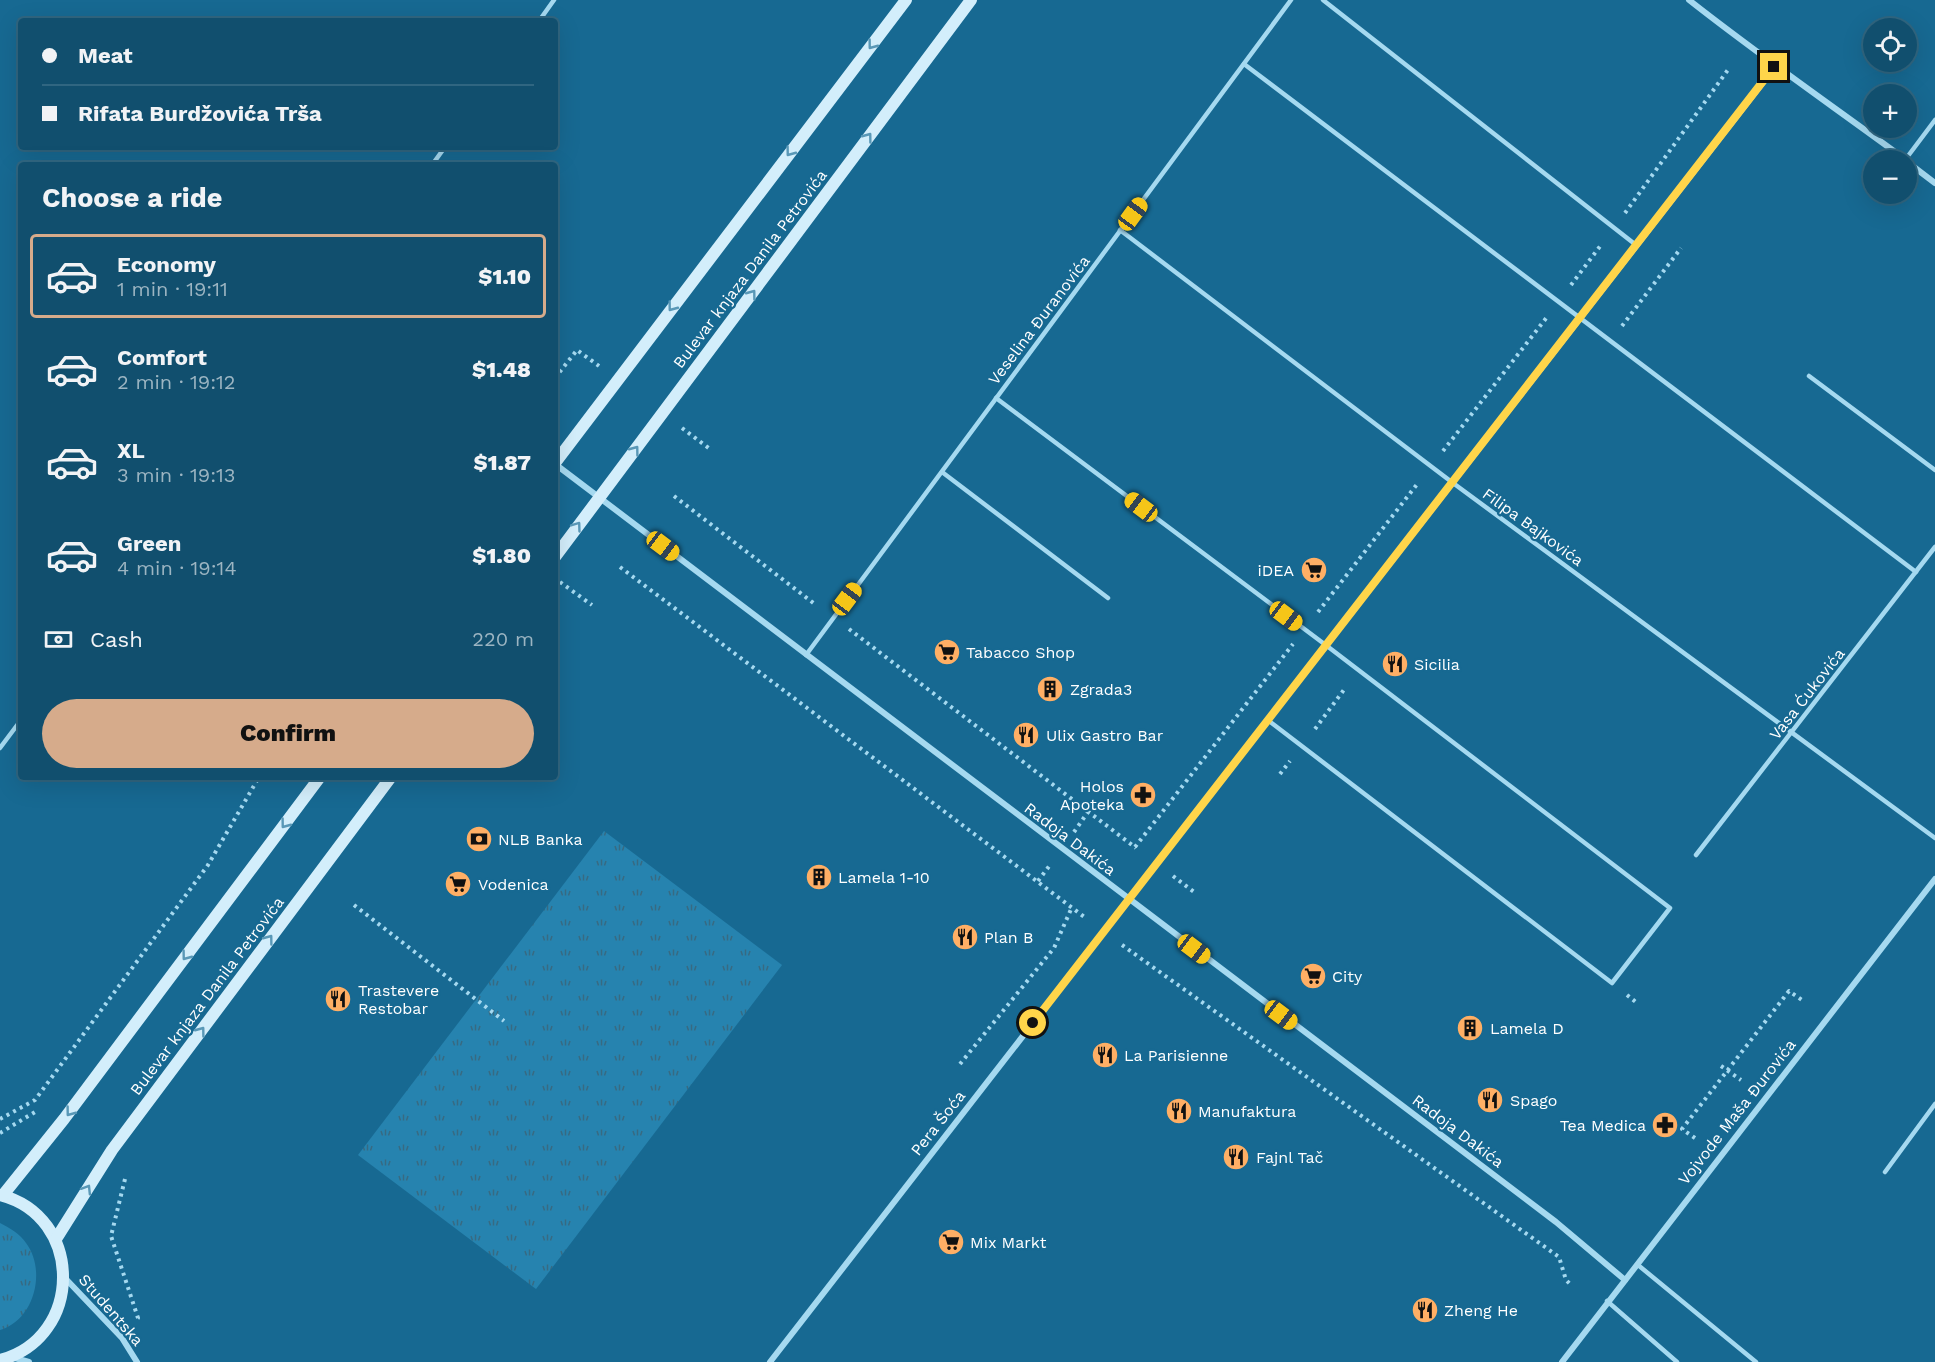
<!DOCTYPE html>
<html lang="en">
<head>
<meta charset="utf-8">
<style>
	:root { --surface:#114f6e; --page:#1a5673; --text:#f1f3f6; --muted:#9cb5c2; --line:#306681; --accent:#d6ab8b }
	body { margin:0; font-family:"Work Sans",sans-serif; background:var(--page); color:var(--text); height:100vh; display:flex; flex-direction:column; font-size:22px; white-space:nowrap }
	* { box-sizing:border-box; margin:0 }
	p { font-size:20px; color:var(--muted) }
	.icon { flex:none; width:33px; height:33px; fill:none; stroke:currentColor; stroke-width:2; stroke-linecap:round; stroke-linejoin:round }
	.map { position:relative; flex:1; overflow:hidden }
	.side { position:absolute; left:18px; top:162px; width:540px; height:618px; display:flex; flex-direction:column; background:var(--surface); border-radius:6px; box-shadow:0 6px 24px #0002,0 0 0 2px var(--line) }
	.side>* { flex:none }
	.top-card { position:absolute; left:18px; top:18px; width:540px; height:132px; border-radius:6px; box-shadow:0 6px 24px #0002,0 0 0 2px var(--line); display:grid; align-content:center; height:132px; padding:0 24px; background:var(--surface) }
	.buttons { position:absolute; left:1863px; top:18px; display:grid; gap:12px }
	.buttons a { display:grid; place-items:center; width:54px; height:54px; border-radius:50%; background:var(--surface); box-shadow:0 6px 24px #0002,0 0 0 2px var(--line); font-size:30px }
	.end { position:absolute; width:27px; height:27px; margin:-14px; border:8px solid #ffd54a; background:#111; box-shadow:0 0 0 3px #111 }
	.from { border-radius:50% }
	.car { position:absolute; width:18px; height:36px; margin:-18px -9px; border-radius:8px; box-shadow:0 0 4px 2px #0007; background:linear-gradient(#f5c518 24%,#345 0 40%,#f5c518 0 76%,#345 0 86%,#f5c518 0) }
	.top-card b { display:flex; align-items:center; gap:21px; height:57px; font-size:22px }
	.top-card b+b { border-top:2px solid var(--line) }
	.top-card i { width:15px; height:15px; background:var(--text) }
	ul { padding:0; list-style:none }
	li { display:flex; align-items:center; gap:18px; height:84px; margin:0 12px 9px; padding:0 12px; border:3px solid transparent; border-radius:6px }
	li div { flex:1 }
	li b { display:block; font-size:22px }
	li em { font-style:normal; font-weight:800 }
	li.selected { border-color:var(--accent) }
	li>.icon { width:54px; height:54px; stroke-width:1.5 }
	h2 { padding:0 24px; font-size:27px; line-height:72px }
	.pay { display:flex; align-items:center; gap:15px; height:66px; padding:0 24px; font-size:22px }
	.pay p { margin-inline-start:auto }
	.action { display:flex; gap:12px; margin-top:auto; padding:12px 24px }
	.action a { flex:1; height:69px; border-radius:36px; background:var(--accent); color:#111; font-size:24px; font-weight:800; line-height:69px; text-align:center }
	.map>svg:first-child { display:block }
	.grass { fill:url(#grass-tufts) }
	.lines { fill:none; stroke-linecap:round; stroke-linejoin:round }
	.path { stroke:#a5d9f0; stroke-width:4; stroke-dasharray:3 4.5; stroke-linecap:butt }
	.service { stroke:#a5d9f0; stroke-width:4.5 }
	.minor { stroke:#a5d9f0; stroke-width:6 }
	.secondary { stroke:#d3eefb; stroke-width:12 }
	.oneway { stroke:#5998b7 }
	.route { stroke:#ffd54a; stroke-width:8 }
	.labels { text-anchor:middle; dominant-baseline:central; stroke-width:4.5; stroke-linejoin:round; paint-order:stroke }
	.street-label { font-size:16px; fill:#fff; stroke:#176992 }
	.poi-label { font-size:16px; fill:#fff; stroke:#176992; text-anchor:start }
</style>
</head>
<body>
<div class="map">
<svg width="1935" height="1362" viewBox="0 0 1935 1362">
	<defs>
		<pattern id="grass-tufts" width="24" height="20" patternUnits="userSpaceOnUse" patternTransform="scale(1.5)"><rect width="24" height="20" fill="#2683af"/><path d="M3 7l-1-3M5 7V3M7 7l1-3M15 17l-1-3M17 17v-4M19 17l1-3" fill="none" stroke="#376a82"/></pattern>
	</defs>
	<rect width="100%" height="100%" fill="#176992"/>
	<g class="grass">
		<polygon points="604,831 782,965 536,1289 358,1155"/>
		<path d="M 0,1223 C 10,1228 20,1234 26,1243 C 47,1271 34,1320 0,1330 Z"/>
	</g>
	<g class="lines">
		<g class="path">
			<polyline points="1625,213 1730,67"/>
			<polyline points="1571,285 1601,245"/>
			<polyline points="1622,326 1681,248"/>
			<polyline points="555,378 577,350 599,366"/>
			<polyline points="682,428 710,449"/>
			<polyline points="1443,451 1547,317"/>
			<polyline points="674,496 816,605"/>
			<polyline points="620,567 1087,919"/>
			<polyline points="560,582 592,605"/>
			<polyline points="1318,612 1418,483"/>
			<polyline points="849,629 1136,848"/>
			<polyline points="1315,729 1346,687"/>
			<polyline points="1280,774 1290,761"/>
			<polyline points="1074,832 1088,812"/>
			<polyline points="1135,847 1293,644"/>
			<polyline points="1173,876 1194,892"/>
			<polyline points="1038,881 1050,865"/>
			<polyline points="354,905 504,1021"/>
			<polyline points="1122,945 1559,1257 1566,1280 1571,1285"/>
			<polyline points="1627,995 1637,1003"/>
			<polyline points="960,1064 1054,948 1072,907"/>
			<polyline points="1721,1066 1741,1080"/>
			<polyline points="0,1119 35,1100 208,865 259,777"/>
			<polyline points="0,1133 35,1112"/>
			<polyline points="1695,1138 1682,1129 1789,991 1802,1000"/>
			<polyline points="125,1179 111,1236 138,1318 135,1321"/>
		</g>
		<g class="service">
			<polyline points="1323,0 1636,245"/>
			<polyline points="539,21 554,0"/>
			<polyline points="1244,64 1916,572"/>
			<polyline points="1905,160 1935,120"/>
			<polyline points="432,165 445,147"/>
			<polyline points="1120,230 1453,483 1935,838"/>
			<polyline points="1809,376 1935,470"/>
			<polyline points="996,398 1327,646 1670,908 1612,983 1269,721"/>
			<polyline points="942,472 1108,598"/>
			<polyline points="806,655 1291,0"/>
			<polyline points="0,748 21,720"/>
			<polyline points="1696,855 1935,547"/>
			<polyline points="1885,1172 1935,1104"/>
			<polyline points="1638,1265 1756,1362"/>
			<polyline points="1607,1301 1677,1362"/>
		</g>
		<g class="minor">
			<path d="M 1689,0 C 1760,56 1834,107 1906,160"/>
			<polyline points="1906,161 1935,183"/>
			<polyline points="555,464 1556,1222 1625,1280"/>
			<polyline points="64,1277 122,1338 137,1362"/>
			<polyline points="11,1357 29,1362"/>
			<polyline points="770,1362 1775,67"/>
			<polyline points="1562,1362 1935,879"/>
		</g>
		<g class="secondary">
			<polyline points="555,463 906,0"/>
			<polyline points="555,557 971,0"/>
			<path d="M 0,1195 C 84,1216 84,1338 0,1360"/>
			<polyline points="3,1195 64,1119 320,777"/>
			<polyline points="56,1239 112,1150 391,777"/>
		</g>
	</g>
	<defs><path id="oneway-chevron" d="M-2-3.5L2.5 0L-2 3.5" fill="none" stroke-width="1.6" stroke-linecap="round" stroke-linejoin="round" transform="scale(1.5)"/></defs>
	<g class="oneway">
		<use href="#oneway-chevron" transform="translate(872 45) rotate(127)"/>
		<use href="#oneway-chevron" transform="translate(868 137) rotate(-53)"/>
		<use href="#oneway-chevron" transform="translate(790 152) rotate(127)"/>
		<use href="#oneway-chevron" transform="translate(752 294) rotate(-53)"/>
		<use href="#oneway-chevron" transform="translate(672 307) rotate(127)"/>
		<use href="#oneway-chevron" transform="translate(635 450) rotate(-53)"/>
		<use href="#oneway-chevron" transform="translate(577 526) rotate(-54)"/>
		<use href="#oneway-chevron" transform="translate(285 824) rotate(127)"/>
		<use href="#oneway-chevron" transform="translate(269 939) rotate(-53)"/>
		<use href="#oneway-chevron" transform="translate(186 956) rotate(127)"/>
		<use href="#oneway-chevron" transform="translate(201 1031) rotate(-53)"/>
		<use href="#oneway-chevron" transform="translate(70 1112) rotate(127)"/>
		<use href="#oneway-chevron" transform="translate(87 1189) rotate(-58)"/>
	</g>
	<g class="lines">
		<polyline class="route" points="1033,1023 1774,67"/>
	</g>
	<defs>
		<symbol id="supermarket-disc" viewBox="-11 -11 22 22"><circle r="9.5" fill="#ffaf65" stroke="#176992"/><path d="M-6-5.5h2.5l.6 2H6L4.5 2H-2.5L-4.4-4H-6ZM-1.5 3.2a1.3 1.3 0 1 0 .1 0ZM3 3.2a1.3 1.3 0 1 0 .1 0Z" fill="#111"/></symbol>
		<symbol id="restaurant-disc" viewBox="-11 -11 22 22"><circle r="9.5" fill="#ffaf65" stroke="#176992"/><path d="M-5-6h1v4h1v-4h1v4h1v-4h1v5L-1.5 .5V6h-2V.5L-5-1ZM5-6V6H3V1.5H1.5Q1.5-4 5-6Z" fill="#111"/></symbol>
		<symbol id="building-disc" viewBox="-11 -11 22 22"><circle r="9.5" fill="#ffaf65" stroke="#176992"/><path d="M-4-6H4V6H1V3H-1V6H-4ZM-2.5-4.3h1.7v1.8h-1.7ZM.8-4.3h1.7v1.8H.8ZM-2.5-1h1.7V.8h-1.7ZM.8-1h1.7V.8H.8Z" fill="#111"/></symbol>
		<symbol id="pharmacy-disc" viewBox="-11 -11 22 22"><circle r="9.5" fill="#ffaf65" stroke="#176992"/><path d="M-2-6h4v4h4v4h-4v4h-4v-4h-4v-4h4Z" fill="#111"/></symbol>
		<symbol id="bank-disc" viewBox="-11 -11 22 22"><circle r="9.5" fill="#ffaf65" stroke="#176992"/><path d="M-6-4H6V4H-6ZM0-2.3a2.3 2.3 0 1 0 0 4.6a2.3 2.3 0 1 0 0-4.6Z" fill="#111"/></symbol>
	</defs>
	<g fill-rule="evenodd">
		<use href="#supermarket-disc" x="1299" y="555" width="30" height="30"/>
		<use href="#supermarket-disc" x="932" y="637" width="30" height="30"/>
		<use href="#restaurant-disc" x="1380" y="649" width="30" height="30"/>
		<use href="#building-disc" x="1035" y="674" width="30" height="30"/>
		<use href="#restaurant-disc" x="1011" y="720" width="30" height="30"/>
		<use href="#pharmacy-disc" x="1128" y="780" width="30" height="30"/>
		<use href="#bank-disc" x="464" y="824" width="30" height="30"/>
		<use href="#building-disc" x="804" y="862" width="30" height="30"/>
		<use href="#supermarket-disc" x="443" y="869" width="30" height="30"/>
		<use href="#restaurant-disc" x="950" y="922" width="30" height="30"/>
		<use href="#supermarket-disc" x="1298" y="961" width="30" height="30"/>
		<use href="#restaurant-disc" x="323" y="984" width="30" height="30"/>
		<use href="#building-disc" x="1455" y="1013" width="30" height="30"/>
		<use href="#restaurant-disc" x="1090" y="1040" width="30" height="30"/>
		<use href="#restaurant-disc" x="1475" y="1085" width="30" height="30"/>
		<use href="#restaurant-disc" x="1164" y="1096" width="30" height="30"/>
		<use href="#pharmacy-disc" x="1650" y="1110" width="30" height="30"/>
		<use href="#restaurant-disc" x="1221" y="1142" width="30" height="30"/>
		<use href="#supermarket-disc" x="936" y="1227" width="30" height="30"/>
		<use href="#restaurant-disc" x="1410" y="1295" width="30" height="30"/>
	</g>
	<g class="labels">
		<g class="street-label">
			<text transform="translate(750 269) rotate(-53)">Bulevar knjaza Danila Petrovića</text>
			<text transform="translate(1039 320) rotate(-53)">Veselina Đuranovića</text>
			<text transform="translate(1533 527) rotate(36)">Filipa Bajkovića</text>
			<text transform="translate(1807 694) rotate(-52)">Vasa Ćukovića</text>
			<text transform="translate(1070 839) rotate(37)">Radoja Dakića</text>
			<text transform="translate(207 996) rotate(-53)">Bulevar knjaza Danila Petrovića</text>
			<text transform="translate(1737 1112) rotate(-52)">Vojvode Maša Đurovića</text>
			<text transform="translate(938 1123) rotate(-52)">Pera Šoća</text>
			<text transform="translate(1458 1131) rotate(37)">Radoja Dakića</text>
			<text transform="translate(111 1310) rotate(49)">Studentska</text>
		</g>
		<g class="poi-label">
			<text x="1294" y="570" text-anchor="end">iDEA</text>
			<text x="966" y="652">Tabacco Shop</text>
			<text x="1414" y="664">Sicilia</text>
			<text x="1070" y="689">Zgrada3</text>
			<text x="1046" y="735">Ulix Gastro Bar</text>
			<text x="1124" y="786" text-anchor="end">Holos<tspan x="1124" dy="18">Apoteka</tspan></text>
			<text x="498" y="839">NLB Banka</text>
			<text x="838" y="877">Lamela 1-10</text>
			<text x="478" y="884">Vodenica</text>
			<text x="984" y="937">Plan B</text>
			<text x="1332" y="976">City</text>
			<text x="358" y="990">Trastevere<tspan x="358" dy="18">Restobar</tspan></text>
			<text x="1490" y="1028">Lamela D</text>
			<text x="1124" y="1055">La Parisienne</text>
			<text x="1510" y="1100">Spago</text>
			<text x="1198" y="1111">Manufaktura</text>
			<text x="1646" y="1125" text-anchor="end">Tea Medica</text>
			<text x="1256" y="1157">Fajnl Tač</text>
			<text x="970" y="1242">Mix Markt</text>
			<text x="1444" y="1310">Zheng He</text>
		</g>
	</g>
</svg>
<div class="buttons">
<a><svg class="icon" aria-label="locate" viewBox="0 0 24 24"><circle cx="12" cy="12" r="6"/><path d="M12 2v4M12 18v4M2 12h4M18 12h4"/></svg></a>
<a>+</a>
<a>−</a>
</div>
<i class="end from" style="left:1033px;top:1023px"></i>
<i class="end" style="left:1774px;top:67px"></i>
<i class="car" style="left:1133px;top:214px;rotate:36deg"></i>
<i class="car" style="left:1141px;top:507px;rotate:307deg"></i>
<i class="car" style="left:663px;top:546px;rotate:127deg"></i>
<i class="car" style="left:847px;top:599px;rotate:37deg"></i>
<i class="car" style="left:1286px;top:616px;rotate:127deg"></i>
<i class="car" style="left:1194px;top:949px;rotate:127deg"></i>
<i class="car" style="left:1281px;top:1015px;rotate:127deg"></i>
<div class="top-card">
<b><i class="from"></i>Meat</b>
<b><i></i>Rifata Burdžovića Trša</b>
</div>
<section class="side">
<h2>Choose a ride</h2>
<ul>
<li class="selected"><svg class="icon" aria-label="car" viewBox="0 0 24 24"><path d="M5 17H2v-5l4-1 3-4h7l3 4 3 1v5h-3M9 17h6M6 11h13"/><circle cx="7" cy="17" r="2"/><circle cx="17" cy="17" r="2"/></svg><div><b>Economy</b><p>1 min · 19:11</p></div><em>$1.10</em></li>
<li><svg class="icon" aria-label="car" viewBox="0 0 24 24"><path d="M5 17H2v-5l4-1 3-4h7l3 4 3 1v5h-3M9 17h6M6 11h13"/><circle cx="7" cy="17" r="2"/><circle cx="17" cy="17" r="2"/></svg><div><b>Comfort</b><p>2 min · 19:12</p></div><em>$1.48</em></li>
<li><svg class="icon" aria-label="car" viewBox="0 0 24 24"><path d="M5 17H2v-5l4-1 3-4h7l3 4 3 1v5h-3M9 17h6M6 11h13"/><circle cx="7" cy="17" r="2"/><circle cx="17" cy="17" r="2"/></svg><div><b>XL</b><p>3 min · 19:13</p></div><em>$1.87</em></li>
<li><svg class="icon" aria-label="car" viewBox="0 0 24 24"><path d="M5 17H2v-5l4-1 3-4h7l3 4 3 1v5h-3M9 17h6M6 11h13"/><circle cx="7" cy="17" r="2"/><circle cx="17" cy="17" r="2"/></svg><div><b>Green</b><p>4 min · 19:14</p></div><em>$1.80</em></li>
</ul>
<div class="pay"><svg class="icon" aria-label="cash" viewBox="0 0 24 24"><path d="M3 7h18v10H3z"/><circle cx="12" cy="12" r="2"/></svg>Cash<p>220 m</p></div>
<div class="action"><a>Confirm</a></div>
</section>
</div>
</body>
</html>
